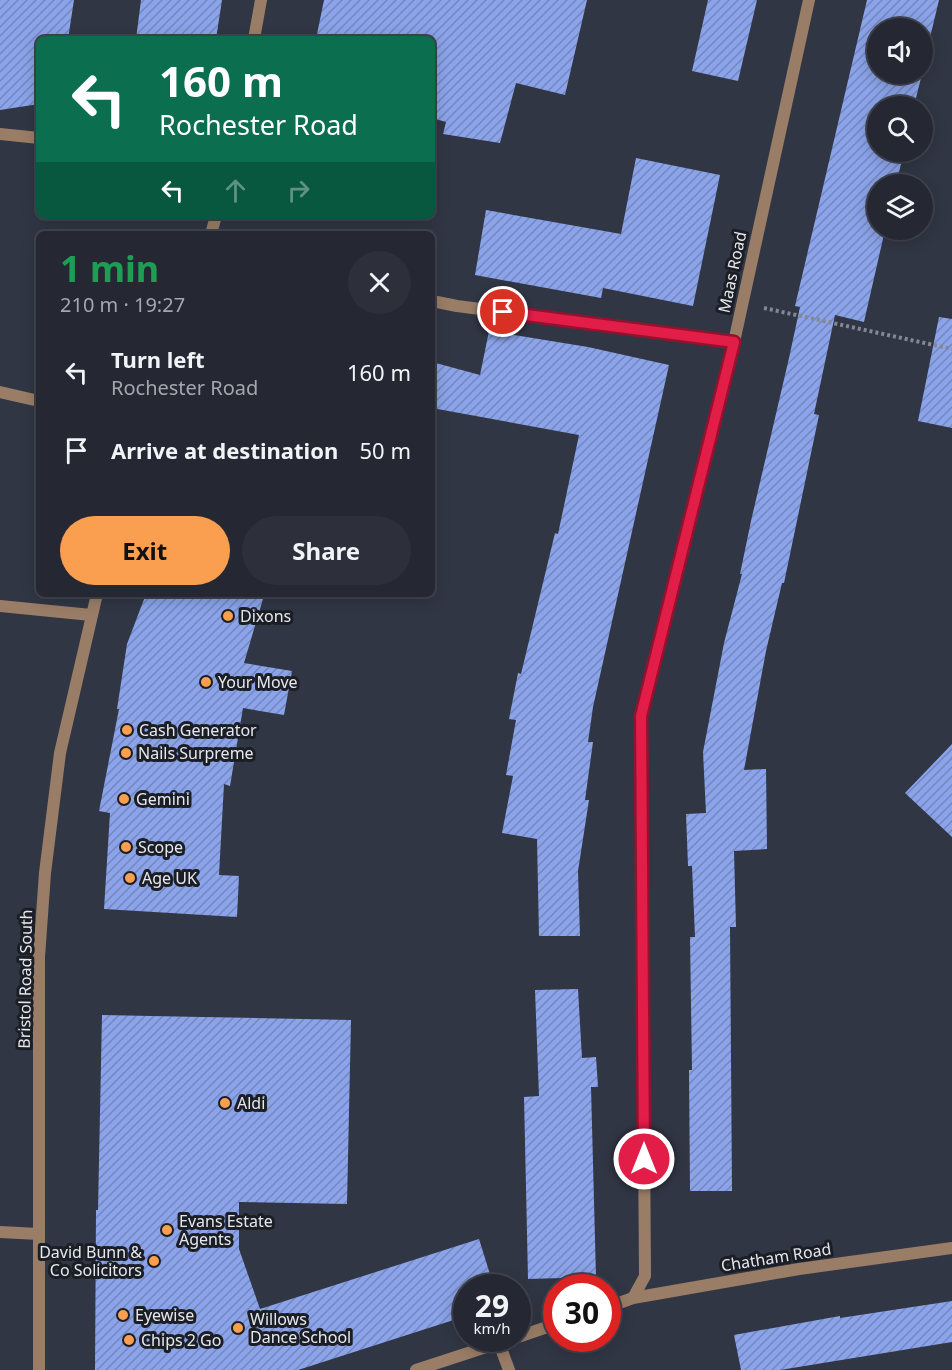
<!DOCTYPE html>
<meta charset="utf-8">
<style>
:root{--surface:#252833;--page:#2d303b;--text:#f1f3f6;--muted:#a3a6ac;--line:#42444e;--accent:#fa9f4f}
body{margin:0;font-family:"Noto Sans",sans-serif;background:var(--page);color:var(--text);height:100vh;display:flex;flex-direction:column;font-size:22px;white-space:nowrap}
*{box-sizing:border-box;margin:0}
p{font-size:20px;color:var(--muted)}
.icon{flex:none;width:33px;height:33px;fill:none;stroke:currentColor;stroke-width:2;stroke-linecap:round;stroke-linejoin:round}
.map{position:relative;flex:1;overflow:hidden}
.sheet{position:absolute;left:36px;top:231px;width:399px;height:366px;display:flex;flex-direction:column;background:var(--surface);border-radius:9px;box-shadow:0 3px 15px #0003,0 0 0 2px var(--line)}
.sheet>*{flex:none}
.guide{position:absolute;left:36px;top:36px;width:399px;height:183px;border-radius:9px;box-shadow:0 3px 15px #0003,0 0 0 2px var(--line);background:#0b6e4f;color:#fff;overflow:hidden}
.fabs{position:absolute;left:867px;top:18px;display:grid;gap:12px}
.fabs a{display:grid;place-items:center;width:66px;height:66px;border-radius:50%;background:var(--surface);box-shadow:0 3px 15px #0003,0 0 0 2px var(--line);font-size:30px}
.speed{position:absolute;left:453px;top:1274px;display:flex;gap:12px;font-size:30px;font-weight:700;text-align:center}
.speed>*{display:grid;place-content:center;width:78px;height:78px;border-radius:50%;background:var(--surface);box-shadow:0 3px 15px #0003,0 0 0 2px var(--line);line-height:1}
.speed small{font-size:15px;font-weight:400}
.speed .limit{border:9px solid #d22;background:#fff;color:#111}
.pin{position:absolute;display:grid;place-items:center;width:51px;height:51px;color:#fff;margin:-26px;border:3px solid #fff;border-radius:50%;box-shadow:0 2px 6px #0007}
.me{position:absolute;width:66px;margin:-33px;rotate:0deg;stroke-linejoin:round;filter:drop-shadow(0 0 4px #0008)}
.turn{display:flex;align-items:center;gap:21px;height:126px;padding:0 24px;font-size:27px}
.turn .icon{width:78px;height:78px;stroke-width:2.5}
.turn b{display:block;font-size:42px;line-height:51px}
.lanes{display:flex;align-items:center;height:57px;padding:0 24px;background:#0003;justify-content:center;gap:30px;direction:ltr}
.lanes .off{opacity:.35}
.round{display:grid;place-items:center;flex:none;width:63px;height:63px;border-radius:32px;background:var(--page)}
.head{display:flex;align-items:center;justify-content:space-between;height:102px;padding:0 24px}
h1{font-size:36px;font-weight:700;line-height:45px;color:#1e9e55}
.button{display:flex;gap:12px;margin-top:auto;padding:12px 24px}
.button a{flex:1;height:69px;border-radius:36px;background:var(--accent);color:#111;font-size:24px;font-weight:700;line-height:69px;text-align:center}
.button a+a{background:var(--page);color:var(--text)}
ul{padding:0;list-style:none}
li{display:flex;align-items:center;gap:18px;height:78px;padding:0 24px}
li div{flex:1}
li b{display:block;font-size:22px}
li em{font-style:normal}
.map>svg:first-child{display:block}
.building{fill:url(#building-hatch)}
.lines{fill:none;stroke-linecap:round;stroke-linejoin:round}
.path{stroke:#838893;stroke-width:4;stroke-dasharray:3 3;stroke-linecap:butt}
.service{stroke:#9a7d67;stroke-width:12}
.minor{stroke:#9a7d67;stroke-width:12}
.route-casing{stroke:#92132f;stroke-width:15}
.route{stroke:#e11d48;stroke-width:10}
.poi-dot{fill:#fa9f4f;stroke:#1b1e24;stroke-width:2}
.labels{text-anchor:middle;stroke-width:6;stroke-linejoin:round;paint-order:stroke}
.street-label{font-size:16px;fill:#e5e8f1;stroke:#1b1e24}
.poi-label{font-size:16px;fill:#e5e8f1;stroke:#1b1e24;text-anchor:start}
</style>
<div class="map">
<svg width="952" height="1370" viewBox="0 0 952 1370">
<defs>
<pattern id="building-hatch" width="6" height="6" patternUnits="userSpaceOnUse" patternTransform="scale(1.5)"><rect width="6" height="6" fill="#8aa3ea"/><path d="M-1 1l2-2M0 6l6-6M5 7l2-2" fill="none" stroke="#7587b9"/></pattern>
</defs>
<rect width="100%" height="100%" fill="#313644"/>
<!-- building -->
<path class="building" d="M0,0H74L68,39H39V104L0,110Z
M141,0H222L216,39H136Z
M324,0H587L565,95L516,83L500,143L443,134L446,122L432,118V39H316Z
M708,0H757L738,81L692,71Z
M867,0H939L922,71V28H878V74H922L914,106H878V152H904L896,184H878V230H885L864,322L835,315L814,414L819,415L784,583H782L766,651L744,770L766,769L767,849L734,851L736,927H730L732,1191H690L689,1070H692L690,937H695L692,866H688L686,814L706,813L703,752L724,643L742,574H740L751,521L789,358L800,307L795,306Z
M636,158L720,175L693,306L603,288L601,298L475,275L486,210L621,234Z
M939,317L952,319V428L918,421Z
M489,331L588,347L669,365L593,707L588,742H593L585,800H589L578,871L580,936H539L537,839L502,833L513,776L506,775L516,720L509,719L518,673L521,674L555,533L558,534L579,435L432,408V362L480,375Z
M146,594H243L263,599L244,663L292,671L284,715L243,708L230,786L224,784L219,875L239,876L237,917L104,909L110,813L99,811L119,709H117L127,644Z
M952,744V837L905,793Z
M578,989L582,1058L596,1057L598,1087H591L596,1277L528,1279L524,1097L539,1096L535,990Z
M102,1015L351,1020L347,1204L239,1202V1249L260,1309L479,1239L494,1287H466V1316L298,1370H95L96,1210H98Z
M952,1301V1342L780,1370H741L734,1335L840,1316V1318Z"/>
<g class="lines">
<!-- path -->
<path class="path" d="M764,308L952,349"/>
<!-- service -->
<path class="service" d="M0,134L39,138
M0,392L39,401
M0,1232L39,1234
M499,1343L509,1370"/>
<!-- minor -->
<path class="minor" d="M254,39L261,0
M211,234L216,216
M432,301L457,306L734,342
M0,606L91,615
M633,1298L645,1276L641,716L734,342L809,0
M608,1307L633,1298L799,1269L952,1248
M518,1337L556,1324
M39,1370V957L45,873L60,753L97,594
M416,1370L514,1338"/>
</g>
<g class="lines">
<!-- route casing -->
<g class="route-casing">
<path id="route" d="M503,312L734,342L641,716L644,1159"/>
</g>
<!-- route -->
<use href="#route" class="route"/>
</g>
<!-- markers -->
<g class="poi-dot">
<circle cx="228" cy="616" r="6"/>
<circle cx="206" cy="682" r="6"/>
<circle cx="127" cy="730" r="6"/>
<circle cx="126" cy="753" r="6"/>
<circle cx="124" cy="799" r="6"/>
<circle cx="126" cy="847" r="6"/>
<circle cx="130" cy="878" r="6"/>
<circle cx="225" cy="1103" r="6"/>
<circle cx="167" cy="1230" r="6"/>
<circle cx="154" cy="1261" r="6"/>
<circle cx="123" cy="1315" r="6"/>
<circle cx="238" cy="1328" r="6"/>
<circle cx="129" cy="1340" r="6"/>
</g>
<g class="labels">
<!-- street labels -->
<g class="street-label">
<text transform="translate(732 272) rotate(-78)" y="6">Maas Road</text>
<text transform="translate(25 979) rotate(-89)" y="6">Bristol Road South</text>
<text transform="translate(776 1257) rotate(-9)" y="6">Chatham Road</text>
</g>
<!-- poi labels -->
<g class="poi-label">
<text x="240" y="622">Dixons</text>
<text x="218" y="688">Your Move</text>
<text x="139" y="736">Cash Generator</text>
<text x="138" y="759">Nails Surpreme</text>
<text x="136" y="805">Gemini</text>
<text x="138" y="853">Scope</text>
<text x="142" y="884">Age UK</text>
<text x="237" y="1109">Aldi</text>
<text x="179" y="1227">Evans Estate<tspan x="179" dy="18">Agents</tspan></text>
<text x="142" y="1258" text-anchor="end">David Bunn &amp;<tspan x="142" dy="18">Co Solicitors</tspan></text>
<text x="135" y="1321">Eyewise</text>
<text x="250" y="1325">Willows<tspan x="250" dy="18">Dance School</tspan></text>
<text x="141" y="1346">Chips 2 Go</text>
</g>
</g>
</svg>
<div class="fabs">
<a><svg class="icon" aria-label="sound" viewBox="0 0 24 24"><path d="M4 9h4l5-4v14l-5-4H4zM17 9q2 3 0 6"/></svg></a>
<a><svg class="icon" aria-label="search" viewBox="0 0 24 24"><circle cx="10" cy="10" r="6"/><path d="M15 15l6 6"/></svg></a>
<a><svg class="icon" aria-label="layers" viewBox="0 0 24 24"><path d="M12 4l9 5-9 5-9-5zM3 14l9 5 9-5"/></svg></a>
</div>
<div class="speed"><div>29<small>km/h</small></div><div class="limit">30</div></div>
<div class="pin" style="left:503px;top:312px;background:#d93025"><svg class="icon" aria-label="arrive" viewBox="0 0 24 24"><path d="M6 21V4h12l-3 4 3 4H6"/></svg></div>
<svg class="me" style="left:644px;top:1159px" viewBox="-20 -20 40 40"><circle r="17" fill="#e11d48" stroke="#fff" stroke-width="3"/><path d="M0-11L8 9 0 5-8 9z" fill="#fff"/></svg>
<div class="guide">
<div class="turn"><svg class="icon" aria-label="left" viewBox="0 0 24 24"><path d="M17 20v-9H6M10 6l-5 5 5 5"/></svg><div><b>160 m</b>Rochester Road</div></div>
<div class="lanes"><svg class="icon" aria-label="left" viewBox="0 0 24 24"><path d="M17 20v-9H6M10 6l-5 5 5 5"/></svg><svg class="icon off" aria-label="ahead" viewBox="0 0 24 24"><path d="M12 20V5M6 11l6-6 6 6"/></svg><svg class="icon off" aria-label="right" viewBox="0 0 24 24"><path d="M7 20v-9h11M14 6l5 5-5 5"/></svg></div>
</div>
<section class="sheet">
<div class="head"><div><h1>1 min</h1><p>210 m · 19:27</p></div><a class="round"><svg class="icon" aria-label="close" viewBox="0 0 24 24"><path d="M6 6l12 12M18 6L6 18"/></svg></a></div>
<ul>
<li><svg class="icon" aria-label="left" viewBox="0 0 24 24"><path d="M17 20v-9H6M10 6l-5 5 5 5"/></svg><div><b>Turn left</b><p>Rochester Road</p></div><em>160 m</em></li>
<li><svg class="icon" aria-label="arrive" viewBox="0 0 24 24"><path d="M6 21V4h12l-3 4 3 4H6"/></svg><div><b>Arrive at destination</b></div><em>50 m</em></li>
</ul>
<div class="button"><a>Exit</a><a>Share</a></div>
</section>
</div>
